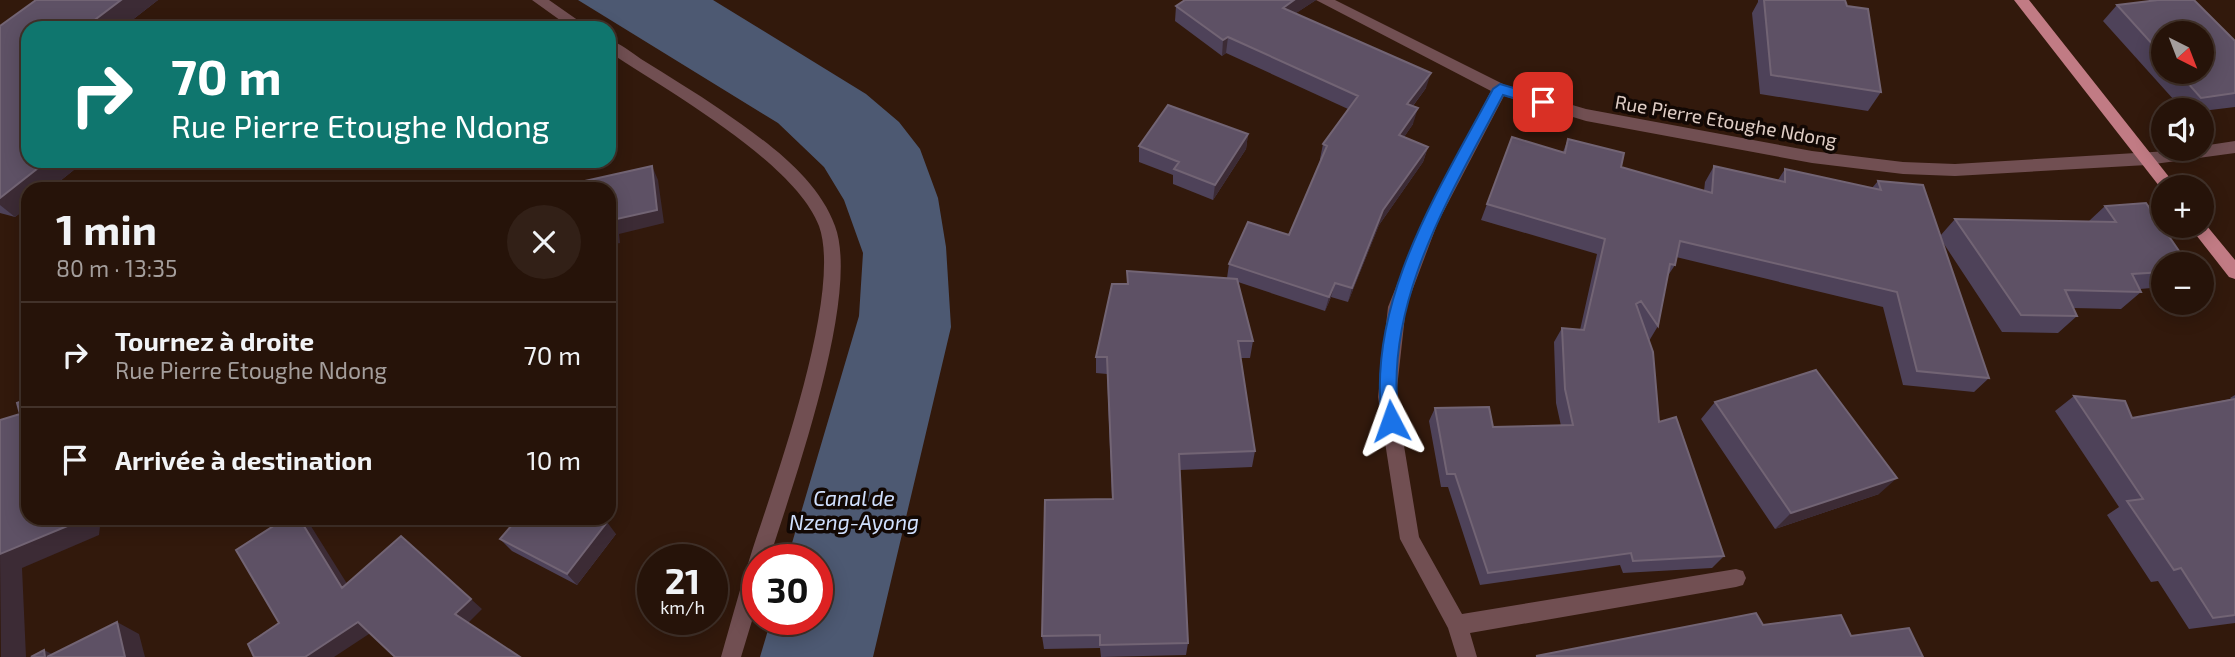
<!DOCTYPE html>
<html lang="fr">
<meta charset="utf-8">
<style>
:root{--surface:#261309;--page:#322017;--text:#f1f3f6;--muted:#a49e9c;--line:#42322a}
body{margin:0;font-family:"Exo 2",sans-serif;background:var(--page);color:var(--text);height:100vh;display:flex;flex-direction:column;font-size:26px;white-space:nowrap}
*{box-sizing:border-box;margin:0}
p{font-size:23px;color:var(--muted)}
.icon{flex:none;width:38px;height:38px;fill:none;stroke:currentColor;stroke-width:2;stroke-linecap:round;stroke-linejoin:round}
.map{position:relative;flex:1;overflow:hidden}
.panel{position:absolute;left:21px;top:182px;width:595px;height:343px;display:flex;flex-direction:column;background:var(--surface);border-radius:21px;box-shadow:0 4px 18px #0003,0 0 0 2px var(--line)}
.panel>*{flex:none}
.banner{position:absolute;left:21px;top:21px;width:595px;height:147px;border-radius:21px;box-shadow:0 4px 18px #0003,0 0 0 2px var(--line);background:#0f766e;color:#fff;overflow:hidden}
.needle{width:46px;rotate:138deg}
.tools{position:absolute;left:2151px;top:21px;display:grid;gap:14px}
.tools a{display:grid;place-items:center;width:63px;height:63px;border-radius:50%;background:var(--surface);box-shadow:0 4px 18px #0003,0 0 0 2px var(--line);font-size:35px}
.speed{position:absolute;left:637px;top:544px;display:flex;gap:14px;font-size:35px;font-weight:700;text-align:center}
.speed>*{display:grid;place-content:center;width:91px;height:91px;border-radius:50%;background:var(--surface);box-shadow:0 4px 18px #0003,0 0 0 2px var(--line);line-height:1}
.speed small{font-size:18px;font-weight:400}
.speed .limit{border:10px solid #d22;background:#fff;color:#111}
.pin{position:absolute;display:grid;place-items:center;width:60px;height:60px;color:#fff;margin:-30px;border-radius:14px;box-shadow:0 4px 10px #0006}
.me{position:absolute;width:77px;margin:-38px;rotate:356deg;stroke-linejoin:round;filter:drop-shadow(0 0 5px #0008)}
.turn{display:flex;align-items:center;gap:24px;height:147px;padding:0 35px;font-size:32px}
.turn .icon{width:91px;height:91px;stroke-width:2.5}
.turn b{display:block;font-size:49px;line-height:60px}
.round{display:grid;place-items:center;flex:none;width:74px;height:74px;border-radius:37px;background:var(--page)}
.summary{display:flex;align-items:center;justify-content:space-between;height:119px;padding:0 35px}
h1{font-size:42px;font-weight:700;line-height:52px}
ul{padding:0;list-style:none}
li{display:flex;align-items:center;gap:21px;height:105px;padding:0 35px;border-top:2px solid var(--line)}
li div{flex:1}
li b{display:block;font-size:26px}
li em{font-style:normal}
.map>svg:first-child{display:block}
.water{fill:#4d5972}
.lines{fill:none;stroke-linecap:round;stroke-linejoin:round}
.minor{fill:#714f52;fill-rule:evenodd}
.major{fill:#c17b84;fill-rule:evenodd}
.wall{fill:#4e4259;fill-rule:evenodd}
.shaded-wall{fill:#3c2b35}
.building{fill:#5e5165;stroke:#726474;stroke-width:2}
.route{fill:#1a73e8;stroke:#114b97;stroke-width:2}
.labels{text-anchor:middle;stroke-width:7;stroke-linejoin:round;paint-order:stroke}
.street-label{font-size:19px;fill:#e0cec6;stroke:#120804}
.water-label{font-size:21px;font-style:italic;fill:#d0e0fe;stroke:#120804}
</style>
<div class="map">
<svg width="2235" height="657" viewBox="0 0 2235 657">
<rect width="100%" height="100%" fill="#32190c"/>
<!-- water -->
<path class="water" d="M578,0H713L866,94L899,122L920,149L938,198L946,247L951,327L873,657H760L771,620H817V560H787L859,316L863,253L844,200L824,167L778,123Z"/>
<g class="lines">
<!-- minor -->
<path class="minor" d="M532,0H549L589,28H571Z
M1316,0H1335L1505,85L1586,109L1812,151L1903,162L1955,164L2202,149V146L2235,141V153L2147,165L1955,176L1903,174L1812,163L1586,121L1504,96L1438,222L1406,307L1396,397L1419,537L1462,614L1736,569L1743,571L1746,578L1743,585L1736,587L1470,633L1477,657H1457L1448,628L1400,539L1378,397L1388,307L1422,222L1491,91Z
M609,40C620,43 631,52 641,59C668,76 695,92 721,110C763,139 817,176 835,226C861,296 792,486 769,560H758V601L741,657H721C731,622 741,585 752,551C775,480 843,293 819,226C795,162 666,90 609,52Z"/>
<!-- major -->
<path class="major" d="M2014,0H2029L2177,187H2163V191Z
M2202,220L2235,260V279L2229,277L2193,231L2191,226H2202Z"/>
</g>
<!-- wall -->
<path class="wall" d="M36,0H158L122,28H28V161H85L50,189H28V207L15,217L0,213V26Z
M1185,0H1316L1296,13L1426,88L1413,106V124L1404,137L1428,147L1423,162L1379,225L1348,302L1331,297L1325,311L1238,282L1253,341L1250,358H1241L1255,451L1252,467L1180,470L1188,643L1186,655L1101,657L1100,648L1044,649L1042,636L1112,499L1107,374L1096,373V357L1127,284L1227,278L1229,264L1289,235L1321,160L1320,159L1323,144L1348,109L1226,53L1222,56L1175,21L1176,6Z
M1758,0H1845L1881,92L1868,111L1760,94L1752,13L1758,2Z
M2117,5L2235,41V107L2202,111L2183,110L2103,21ZM2163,33L2202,72H2163Z
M1248,134L1246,149L1213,200L1173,184V175L1139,162V146Z
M1512,137L1563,152L1568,139L1621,167L1704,191L1705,182L1714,166L1778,180L1785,169L1872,188L1878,181L1940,236L1955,219L2089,221L2105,206L2163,264V287L2140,289L2141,292L2121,309L2073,308L2077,316L2058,333L2002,332L1942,241L1989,378L1974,392L1903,385L1883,307L1676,257L1675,265L1667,277L1658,326L1649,341L1659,422L1724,556L1712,568L1623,573L1620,565L1480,585L1448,487H1441L1429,421L1435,408L1493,427L1561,426L1556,403L1554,342L1562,328L1580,330L1597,254L1481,220Z
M2235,395V623L2189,629L2158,581L2151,582L2107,515L2119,507L2055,411L2074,396L2132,418L2231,399L2230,398Z
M1715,402L1879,494L1775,529L1701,419Z
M616,534L577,585L512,551L500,539Z"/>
<!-- shaded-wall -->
<path class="shaded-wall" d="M121,0H158L122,28H84Z
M1294,0H1316L1281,23L1283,8Z
M1228,37L1226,53L1222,56L1223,40Z
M1431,73L1426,88L1403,119L1407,104Z
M1418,108L1413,124L1395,150L1399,135Z
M1248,134L1246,149L1213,200L1215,185Z
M1428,147L1423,162L1379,225L1348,302L1352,288L1383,210Z
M47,161H85L50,189H28V207L15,217L0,205V198Z
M652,166L658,180L664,223L619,234L620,243L609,245V230L612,220Z
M1335,283L1331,297L1325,311L1329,297Z
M1897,478L1879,494L1775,529L1791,513Z
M77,518H101L99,535L22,568L26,657H1L0,554Z
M266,518H303L309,523L356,598L342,588L284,531Z
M607,522L616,534L577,585L567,574Z
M401,536L482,609L467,624L455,614Z
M117,622L139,634L145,657H125Z
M358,622L372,632L334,657H305Z
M44,650L58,657H45Z"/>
<!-- building -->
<path class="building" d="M36,0H121L84,28H28V161H47L0,198V26Z
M1185,0H1294L1283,8L1431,73L1407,104L1418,108L1399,135L1428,147L1383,210L1352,288L1335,283L1329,297L1229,264L1248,222L1289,235L1327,146L1323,144L1358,96L1228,37L1223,40L1176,6Z
M1764,0H1845L1847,6L1868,9L1881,92L1771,75Z
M2158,0H2194L2235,41V93L2201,98L2178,72H2202V33H2163V56L2117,5Z
M1168,105L1248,134L1215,185L1174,169L1179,162L1139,146Z
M1512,137L1565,153L1568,139L1624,153L1621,167L1712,193L1714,166L1785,182V169L1881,190L1878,181L1923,185L1989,378L1917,371L1897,292L1680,241L1675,265L1670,264L1658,326L1641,301L1636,304L1653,352L1659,422L1676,417L1724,556L1633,561L1631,553L1488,573L1455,474H1447L1435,408L1489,407L1493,427L1573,425L1565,389L1562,328L1584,330L1605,239L1487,204Z
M652,166L657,210L612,220V229L609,230V189H549Z
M2146,203L2188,264H2163V272L2132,274L2141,292L2065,290L2077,316L2021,315L1955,219L2116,222L2105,206Z
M1127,271L1237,279L1253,341H1238L1255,451L1179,454L1188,643L1100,645V635L1042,636L1045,500L1113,499L1107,357H1096L1112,284H1128Z
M1816,370L1897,478L1791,513L1715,402Z
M2074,396L2125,401L2132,418L2235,399V615L2213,618L2181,568L2174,570L2127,501L2143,499Z
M28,399V518H77V522L0,554V420L20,414L17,403Z
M286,518H299L342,588L401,536L471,599L455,614L520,657H395L358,622L305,657H254L248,644L279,623L236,550Z
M518,518H599L607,522L567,574L500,539Z
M1756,613L1763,625L1841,615L1851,636L1909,628L1923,657L1536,656Z
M117,622L125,657H47Z
M44,650L45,657H31Z"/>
<!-- route -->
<path class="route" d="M1500,84L1548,98L1550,102L1543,107L1503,95C1451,195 1382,303 1399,421L1391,429L1382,421C1366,301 1439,190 1493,89Z"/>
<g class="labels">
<!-- street labels -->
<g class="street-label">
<text transform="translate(1726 121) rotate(10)" y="7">Rue Pierre Etoughe Ndong</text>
</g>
<!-- water labels -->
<g class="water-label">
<text x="854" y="506">Canal de<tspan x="854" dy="24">Nzeng-Ayong</tspan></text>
</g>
</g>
</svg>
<div class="tools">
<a><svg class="needle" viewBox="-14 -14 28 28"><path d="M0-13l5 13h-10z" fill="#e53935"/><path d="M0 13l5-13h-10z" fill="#a49e9c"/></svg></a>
<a><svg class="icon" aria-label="sound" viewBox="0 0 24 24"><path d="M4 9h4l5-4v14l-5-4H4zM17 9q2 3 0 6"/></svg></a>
<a>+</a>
<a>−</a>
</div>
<div class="speed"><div>21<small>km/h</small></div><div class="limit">30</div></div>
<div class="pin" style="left:1543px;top:102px;background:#d93025"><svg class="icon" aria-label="arrive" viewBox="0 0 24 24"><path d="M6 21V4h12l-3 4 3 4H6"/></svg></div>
<svg class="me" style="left:1391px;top:421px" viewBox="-20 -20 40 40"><path d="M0-17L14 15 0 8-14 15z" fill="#1a73e8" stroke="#fff" stroke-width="4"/></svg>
<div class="banner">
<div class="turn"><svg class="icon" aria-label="right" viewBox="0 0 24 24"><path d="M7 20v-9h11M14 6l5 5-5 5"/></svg><div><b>70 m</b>Rue Pierre Etoughe Ndong</div></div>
</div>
<section class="panel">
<div class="summary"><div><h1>1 min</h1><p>80 m · 13:35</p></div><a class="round"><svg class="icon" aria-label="close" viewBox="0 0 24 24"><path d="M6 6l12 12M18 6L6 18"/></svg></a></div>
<ul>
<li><svg class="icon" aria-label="right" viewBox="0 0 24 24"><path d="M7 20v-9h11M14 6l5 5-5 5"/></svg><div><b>Tournez à droite</b><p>Rue Pierre Etoughe Ndong</p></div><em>70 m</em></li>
<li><svg class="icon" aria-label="arrive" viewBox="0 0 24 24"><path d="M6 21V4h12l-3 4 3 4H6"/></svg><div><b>Arrivée à destination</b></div><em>10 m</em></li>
</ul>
</section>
</div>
